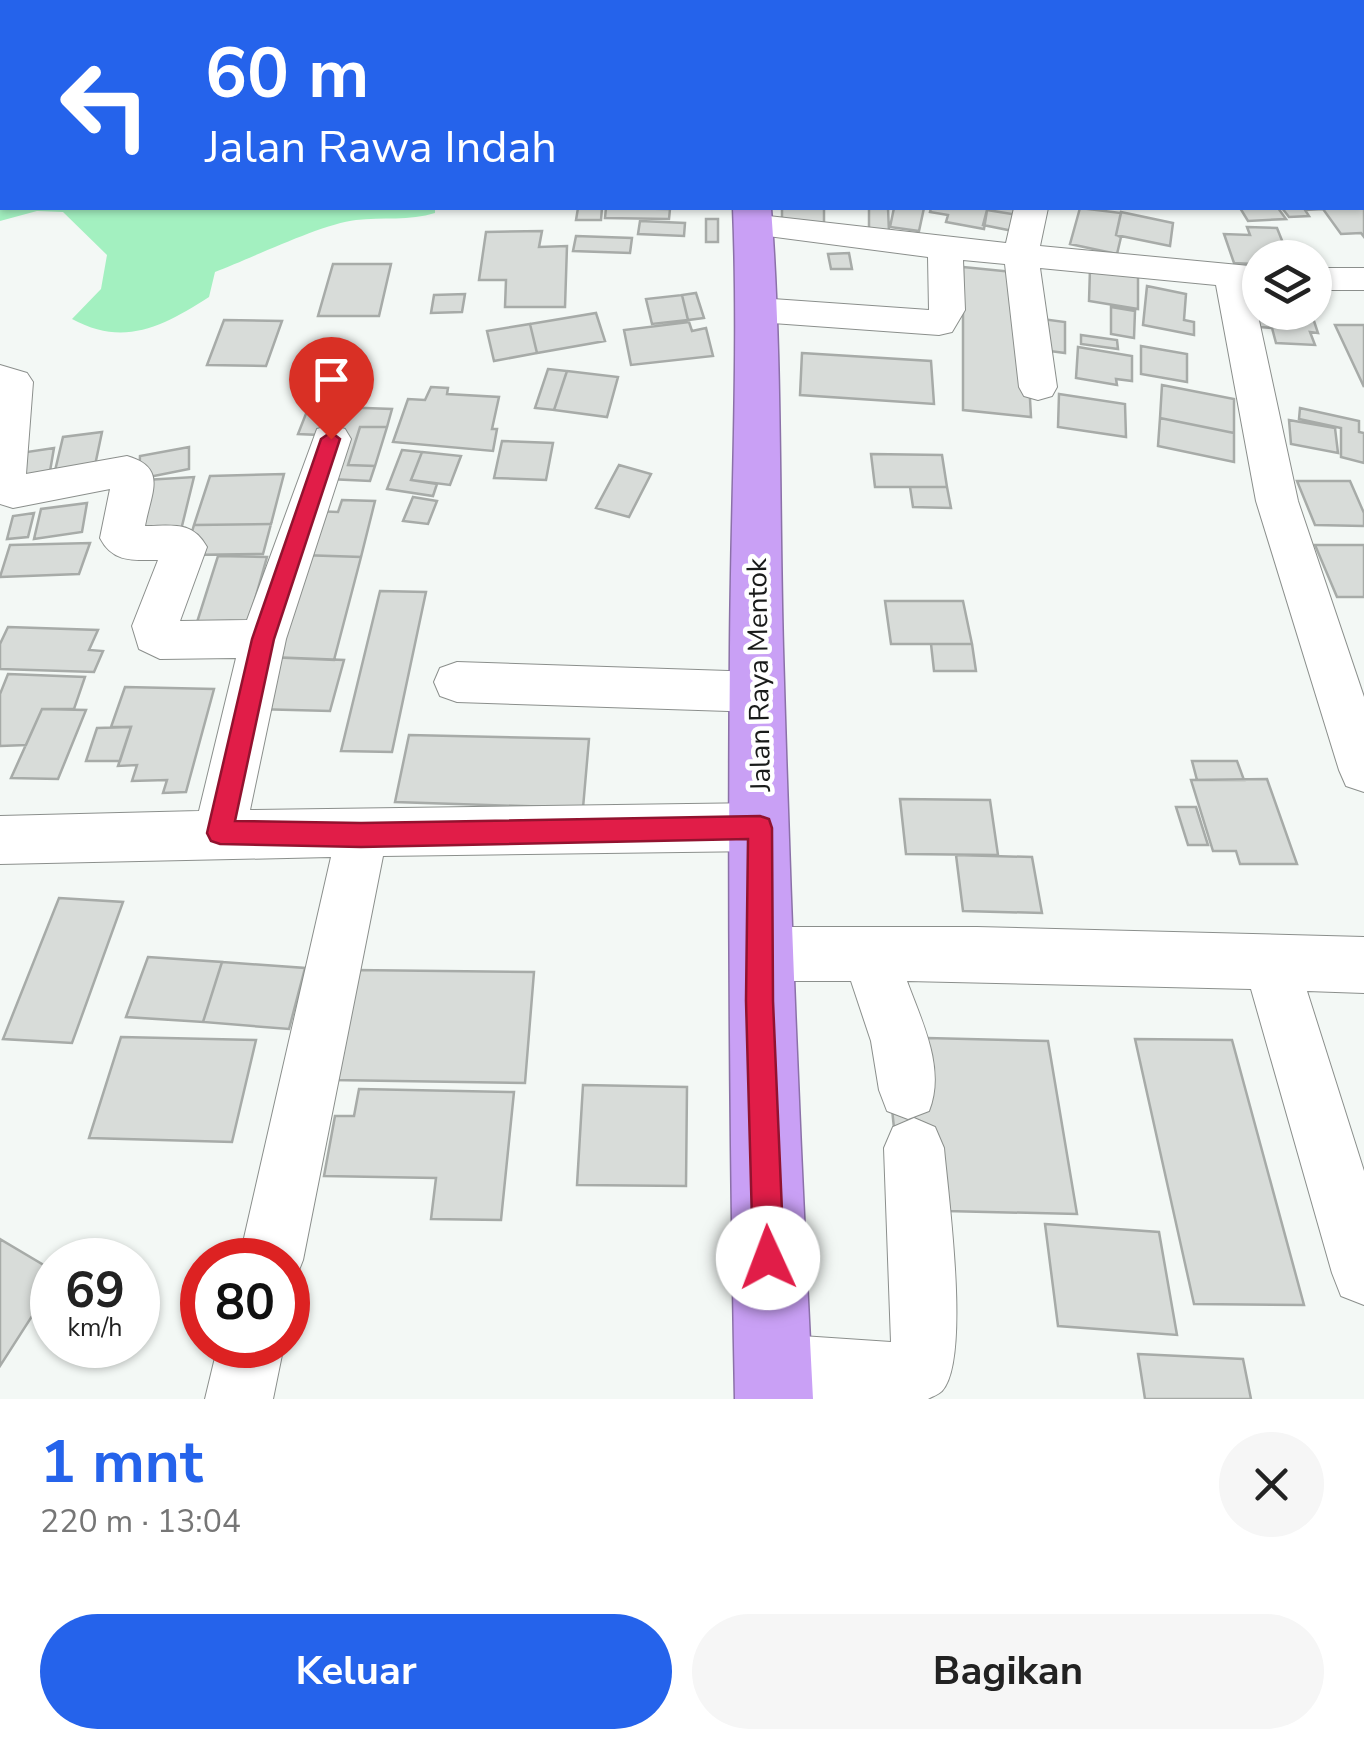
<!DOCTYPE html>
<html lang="id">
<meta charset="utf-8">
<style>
:root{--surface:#fff;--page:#f6f6f6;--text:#222;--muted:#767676;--accent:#2563eb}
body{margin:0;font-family:"Nunito Sans",sans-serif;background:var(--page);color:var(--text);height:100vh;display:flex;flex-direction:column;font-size:38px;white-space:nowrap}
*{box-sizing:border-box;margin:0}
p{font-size:32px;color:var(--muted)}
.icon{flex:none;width:55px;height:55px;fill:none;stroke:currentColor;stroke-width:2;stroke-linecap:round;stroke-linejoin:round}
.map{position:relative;height:1399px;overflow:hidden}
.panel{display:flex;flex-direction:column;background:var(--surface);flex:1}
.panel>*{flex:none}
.top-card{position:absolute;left:0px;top:0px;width:1365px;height:210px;box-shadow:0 2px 8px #0004;background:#2563eb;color:#fff;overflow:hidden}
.fabs{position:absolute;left:1242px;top:240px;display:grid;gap:20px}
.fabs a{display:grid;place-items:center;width:90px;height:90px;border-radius:50%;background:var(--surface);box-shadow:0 2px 8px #0004;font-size:50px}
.speed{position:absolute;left:30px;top:1238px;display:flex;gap:20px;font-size:50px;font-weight:700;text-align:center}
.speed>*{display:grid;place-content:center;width:130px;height:130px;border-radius:50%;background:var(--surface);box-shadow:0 2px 8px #0004;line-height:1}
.speed small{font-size:25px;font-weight:400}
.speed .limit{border:15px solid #d22;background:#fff;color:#111}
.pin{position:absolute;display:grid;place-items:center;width:85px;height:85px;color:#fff;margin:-102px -42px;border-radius:50% 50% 50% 0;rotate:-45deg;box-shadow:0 0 10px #0007}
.pin .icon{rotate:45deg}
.me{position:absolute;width:110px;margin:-55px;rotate:358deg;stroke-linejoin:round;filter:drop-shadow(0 0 8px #0008)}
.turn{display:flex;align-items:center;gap:35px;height:210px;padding:0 40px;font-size:45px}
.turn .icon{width:130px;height:130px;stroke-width:2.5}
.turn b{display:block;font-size:70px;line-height:85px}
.round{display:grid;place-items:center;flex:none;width:105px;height:105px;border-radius:52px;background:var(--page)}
.overview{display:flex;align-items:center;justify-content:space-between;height:170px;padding:0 40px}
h1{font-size:60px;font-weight:700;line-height:75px;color:var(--accent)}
.primary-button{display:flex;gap:20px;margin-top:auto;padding:20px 40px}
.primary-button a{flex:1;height:115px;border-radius:60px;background:var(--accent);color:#fff;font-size:40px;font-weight:700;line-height:115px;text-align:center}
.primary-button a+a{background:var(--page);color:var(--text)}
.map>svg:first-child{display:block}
.green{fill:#a3f0c0}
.building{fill:#d8dcd9;stroke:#a7aba8;stroke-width:2.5}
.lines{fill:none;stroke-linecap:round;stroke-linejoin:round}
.minor-casing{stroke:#8b8f8c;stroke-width:2}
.highway-casing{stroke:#8b71a8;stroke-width:3}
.minor{fill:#fff;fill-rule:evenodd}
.highway{fill:#c9a0f5;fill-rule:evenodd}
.route{fill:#e11d48;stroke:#92132f;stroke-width:2.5}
.labels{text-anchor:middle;stroke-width:9;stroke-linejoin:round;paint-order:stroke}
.street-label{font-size:28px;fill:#191b1a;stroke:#fff}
</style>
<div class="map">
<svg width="1364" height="1399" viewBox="0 0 1364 1399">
<rect width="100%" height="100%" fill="#f3f8f5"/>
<!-- green -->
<path class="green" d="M0,172L2,208H435V213C410,221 382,217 356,220C321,224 252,258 215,272L209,297C162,327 124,347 72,319L101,289L107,255L63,212L37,211L0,221Z"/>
<!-- building -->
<path class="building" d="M1364,207V237L1361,233L1341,234L1323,209L1305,210L1309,216L1289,217L1282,208Z
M578,208H602L601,220H576Z
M606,208L670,209L669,219L605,218Z
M782,208H824V224L782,223Z
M869,208H888L889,232L869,231Z
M894,208H924L919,231L890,227Z
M931,208H1019L1018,215L987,210L984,229L946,222L948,215L930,212Z
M1080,208L1121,213L1116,235L1121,237L1117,254L1070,244Z
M1240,208H1278L1286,219L1248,221Z
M987,210L1018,215L1013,231L983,225Z
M1121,212L1173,223L1170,246L1116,235Z
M706,219H718V242H706Z
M640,221L685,223L684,236L638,234Z
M1247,227L1277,228L1289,258H1260V274H1256L1252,264L1234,263L1224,234L1250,235Z
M542,231L539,247L567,246L565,307H505L506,280H479L486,232Z
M576,236L632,238L630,253L573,251Z
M849,253L852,269H831L828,254Z
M333,264H391L379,316H318Z
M963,267L1023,273L1031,417L963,410Z
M1090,269L1138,276V309L1089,301Z
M1147,286L1186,294L1184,320L1194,322V335L1143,325Z
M696,293L704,318L688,320L682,295Z
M465,294L462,312L431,313L434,295Z
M682,295L688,320L652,324L646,299Z
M1252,299H1260V312H1311L1318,333L1310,332L1315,345L1276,343L1272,328L1260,327Z
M1111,307L1135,311L1134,338L1111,334Z
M596,313L605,341L537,353L530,324Z
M1042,319L1065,322V353L1042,350Z
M224,320L282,321L266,366L207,365Z
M689,322L692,331L706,328L713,356L631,365L624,330Z
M530,324L537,353L494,361L487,331Z
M1335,325H1364V387Z
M1081,335L1117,340L1118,349L1081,344Z
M1141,346L1187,354V382L1141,374Z
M1078,347L1132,356V381L1116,379L1117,385L1076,378Z
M802,353L931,361L934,404L800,395Z
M548,369L567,371L554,410L535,408Z
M567,371L618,377L607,417L554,410Z
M1162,385L1234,399V433L1160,418Z
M431,387L448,388L447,394L499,397L492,429H497L493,451L393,442L408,399L425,400Z
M1059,394L1125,404L1126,437L1058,427Z
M309,406L392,409L387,427H360L348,465L375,466L370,481L329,479L342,436L298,434Z
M1300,408L1359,421V432L1364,433V463L1341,457V428L1299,419Z
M1160,418L1234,433V462L1158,446Z
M1289,420L1335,428L1338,453L1291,444Z
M360,427H387L375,466L348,465Z
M102,432L94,470L54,475L63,437Z
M502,441L553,443L546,480L494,478Z
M189,447V469L139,479L140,456Z
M54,448L49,477L14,482L20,453Z
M402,450L422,452L411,480L437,484L433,496L387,489Z
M422,452L461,456L450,485L411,480Z
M871,454L942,455L947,487H875Z
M619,465L651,474L629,517L596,508Z
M284,474L271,524L194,525L210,476Z
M194,477L181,530L130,533L145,480Z
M1297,481H1350L1364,513V526L1315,525Z
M910,487H947L951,508L913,507Z
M413,497L437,501L428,524L403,521Z
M342,500L375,501L361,557L301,555L314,511L338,512Z
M87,503L82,532L34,539L41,509Z
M34,513L28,537L7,539L13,516Z
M271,524L263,554L185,555L194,525Z
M90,543L79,574L0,577L10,545Z
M1315,545H1364V597H1337Z
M301,555L361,557L334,660L269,657Z
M218,556L267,557L244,638H192Z
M380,591L426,592L392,752L341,751Z
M885,601H963L972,644H891Z
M8,627L98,630L89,650L103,651L94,672L0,669V644Z
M931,644H972L976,671H934Z
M269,657L344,660L330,711L253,709Z
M8,674L85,677L74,709H42L26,745L0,746V694Z
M125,687L214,689L186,792L163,793L167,780L132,781L137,765L118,766L131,727H111Z
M42,709L86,710L58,779L11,778Z
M131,727L120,761H86L97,728Z
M409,735L589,739L583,808L395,802Z
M1192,761H1237L1244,780H1197Z
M1267,779L1297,864H1240L1236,851H1213L1191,780Z
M900,799L990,800L998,855L906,854Z
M1176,807H1196L1208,845H1188Z
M956,855L1032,857L1042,913L963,911Z
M59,898L123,902L72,1043L3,1039Z
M148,957L222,962L203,1022L126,1017Z
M222,962L305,968L289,1029L203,1022Z
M353,970L534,972L525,1083L332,1080Z
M121,1037L256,1040L232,1142L89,1138Z
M927,1038L1048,1041L1077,1214L946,1211L896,1148L890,1089Z
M1135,1039L1232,1040L1304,1305L1194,1304Z
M583,1085L687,1087L686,1186L577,1185Z
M359,1089L514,1092L501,1220L431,1219L436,1178L324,1176L335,1116H354Z
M1045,1224L1159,1232L1177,1335L1058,1326Z
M0,1239L52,1270V1285L0,1366Z
M1138,1354L1243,1359L1251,1399H1145Z"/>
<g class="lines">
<!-- minor casing -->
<g class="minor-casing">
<path id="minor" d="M787,0H813V2H787Z
M907,0H933L934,2H908Z
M1063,0H1089V2H1063Z
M0,20H2V37H0Z
M1014,208H1048L1040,246L1260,267V289L1252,288L1298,501L1364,697V792L1346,786L1339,770L1256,501L1216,285L1040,268L1057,387L1052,396L1038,400L1024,396L1019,387L1005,264L963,260L965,310L952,332L939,335L758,322L745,318L740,310L745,302L758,298L929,310L928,257L752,234L740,231L735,224L740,217L752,214L1006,243Z
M1315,268H1364V290H1315Z
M0,365L27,373L33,382L26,474L127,456C168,468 151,492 145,526C172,526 192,520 207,547L180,621L247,620L317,429L331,425L345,429L351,439L286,639L250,810L760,803L778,810L786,827L778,844L760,851L383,856L303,1260L294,1283L288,1285V1260H239L331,857L0,864V816L199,811L236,658L160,659L139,649L132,626L158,560C133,560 113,563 100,538L110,489L13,508L0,504Z
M457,662L759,672L776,678L783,692L776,706L759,712L457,702L440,696L434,682L440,668Z
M760,927H977L1364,937V993L1307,991L1364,1171V1305L1341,1296L1332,1273L1251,989L907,981C922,1022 946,1069 929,1111L908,1119L887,1111L879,1090L871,1041L851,981H760L741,973L733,954L741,935Z
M914,1118L935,1127L944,1148C948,1194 971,1360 942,1391C938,1395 933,1396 928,1399H766L748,1392L738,1368L748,1344L772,1334L891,1342L884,1148L893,1127Z
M218,1345H284L273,1399H205Z"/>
</g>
<!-- highway casing -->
<g class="highway-casing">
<path id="highway" d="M733,0H765V2H734Z
M733,208H771C782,354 779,501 783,648C790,899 800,1149 813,1399H735C730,1148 728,898 730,648C731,501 739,354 733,208Z"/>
</g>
<!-- minor -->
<use href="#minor" class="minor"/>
<!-- highway -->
<use href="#highway" class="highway"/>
</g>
<!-- route -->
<path class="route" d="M331,432L340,439L274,639L235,821L361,823L760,816L769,819L772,828L773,1001L784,1258L779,1269L768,1273L758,1269L753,1258L746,1001L748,839L361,847L220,844L211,841L207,833L252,639L321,439Z"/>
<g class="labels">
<!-- street labels -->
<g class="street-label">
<text transform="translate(758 675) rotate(-91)" y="10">Jalan Raya Mentok</text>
</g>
</g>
</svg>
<div class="fabs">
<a><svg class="icon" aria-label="layers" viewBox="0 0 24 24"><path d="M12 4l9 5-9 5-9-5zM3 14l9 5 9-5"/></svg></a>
</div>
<div class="speed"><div>69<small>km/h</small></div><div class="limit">80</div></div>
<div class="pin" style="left:331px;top:439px;background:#d93025"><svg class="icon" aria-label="arrive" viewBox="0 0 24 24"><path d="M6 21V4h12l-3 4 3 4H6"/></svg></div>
<svg class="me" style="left:768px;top:1258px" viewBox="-20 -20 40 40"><circle r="19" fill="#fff"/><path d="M0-13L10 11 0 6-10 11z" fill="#e11d48"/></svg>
<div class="top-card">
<div class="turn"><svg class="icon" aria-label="left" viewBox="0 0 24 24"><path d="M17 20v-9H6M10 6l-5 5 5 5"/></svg><div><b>60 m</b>Jalan Rawa Indah</div></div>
</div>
</div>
<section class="panel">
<div class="overview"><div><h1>1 mnt</h1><p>220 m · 13:04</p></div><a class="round"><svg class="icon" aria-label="close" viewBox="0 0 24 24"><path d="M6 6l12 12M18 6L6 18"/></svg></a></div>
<div class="primary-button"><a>Keluar</a><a>Bagikan</a></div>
</section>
